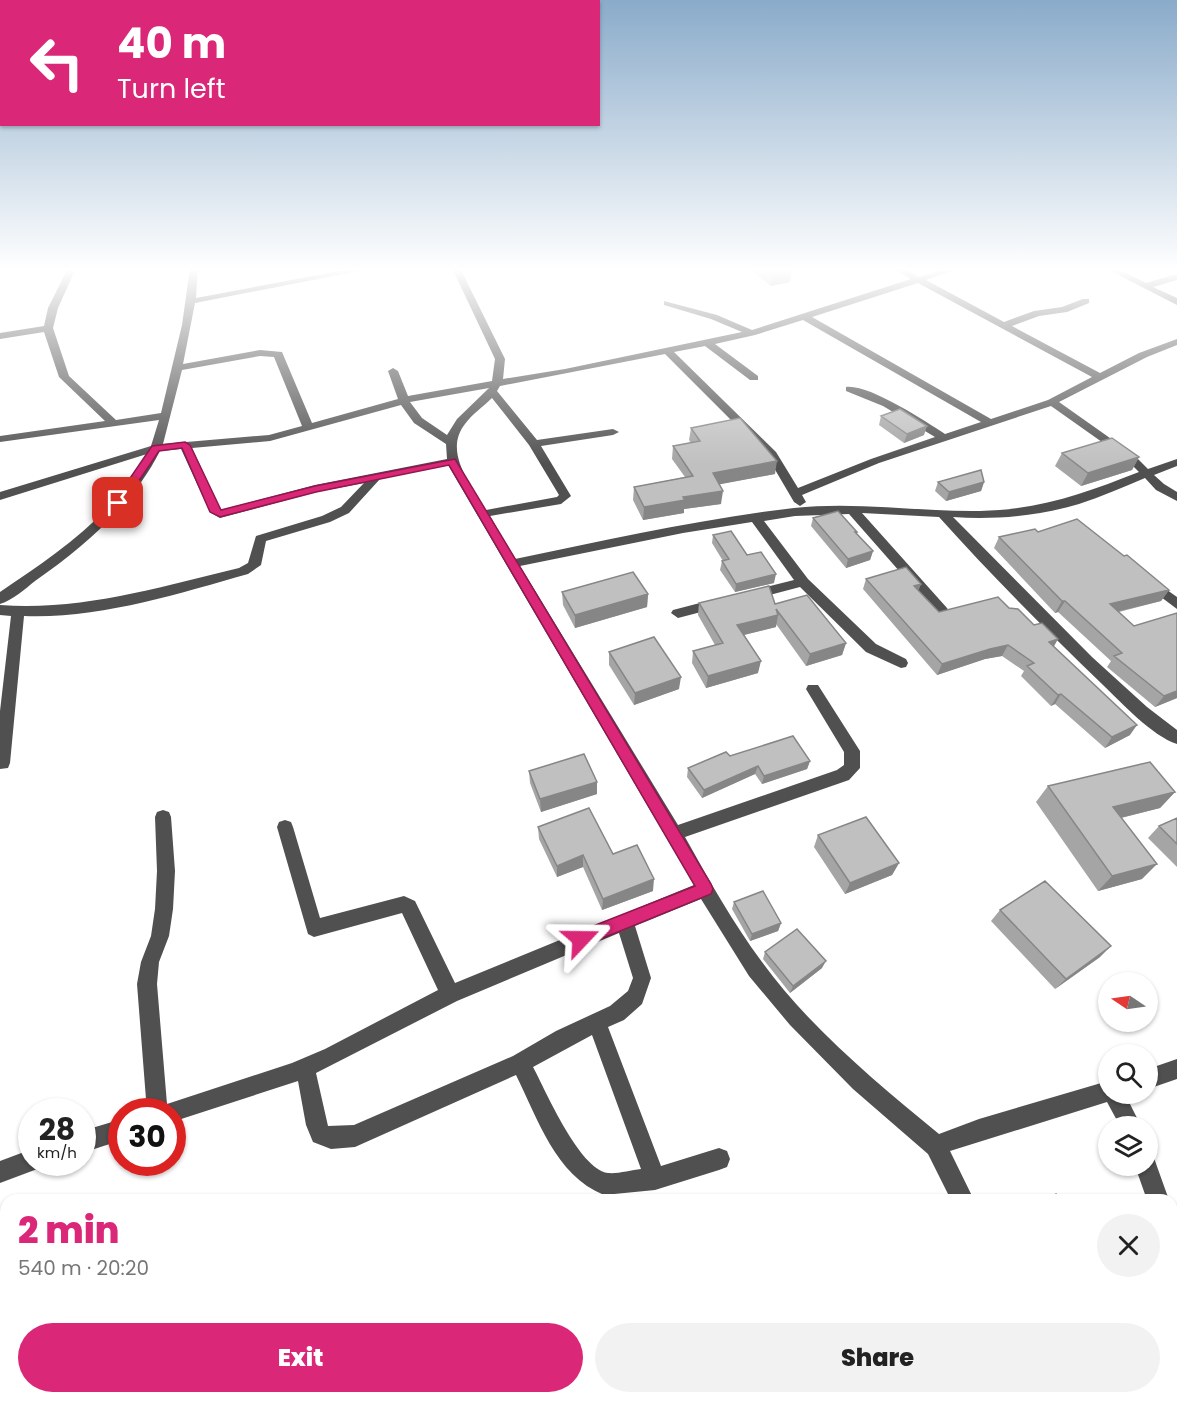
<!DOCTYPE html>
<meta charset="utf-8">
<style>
:root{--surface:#fff;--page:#f2f2f2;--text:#222;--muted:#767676;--accent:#db2777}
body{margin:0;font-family:Poppins,sans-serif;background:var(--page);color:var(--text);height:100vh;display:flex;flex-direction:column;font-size:22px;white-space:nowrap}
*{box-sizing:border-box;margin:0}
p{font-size:20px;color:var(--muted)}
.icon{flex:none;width:33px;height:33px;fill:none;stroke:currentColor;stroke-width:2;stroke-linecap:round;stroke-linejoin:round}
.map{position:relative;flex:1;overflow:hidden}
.sheet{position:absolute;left:0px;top:1194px;width:1178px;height:210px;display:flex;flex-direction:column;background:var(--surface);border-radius:18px 18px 0 0;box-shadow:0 2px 4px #0004}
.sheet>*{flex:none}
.guide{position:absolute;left:0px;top:0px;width:600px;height:126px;box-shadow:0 2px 4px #0004;background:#db2777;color:#fff;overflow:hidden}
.needle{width:39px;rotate:283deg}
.tools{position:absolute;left:1098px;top:972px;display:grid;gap:12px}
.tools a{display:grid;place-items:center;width:60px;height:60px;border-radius:50%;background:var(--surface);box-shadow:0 2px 4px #0004;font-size:30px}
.speed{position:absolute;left:18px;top:1098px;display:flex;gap:12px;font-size:30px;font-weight:700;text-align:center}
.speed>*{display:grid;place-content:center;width:78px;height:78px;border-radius:50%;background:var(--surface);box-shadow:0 2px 4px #0004;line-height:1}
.speed small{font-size:15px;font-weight:400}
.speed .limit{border:9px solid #d22;background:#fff;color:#111}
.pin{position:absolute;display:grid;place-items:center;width:51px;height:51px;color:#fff;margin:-26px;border-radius:12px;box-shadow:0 3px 9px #0006}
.me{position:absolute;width:66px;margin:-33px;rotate:67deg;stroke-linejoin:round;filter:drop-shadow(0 0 4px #0008)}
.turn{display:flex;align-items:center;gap:21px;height:126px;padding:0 18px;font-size:27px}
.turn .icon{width:78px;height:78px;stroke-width:2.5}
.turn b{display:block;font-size:42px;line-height:51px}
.round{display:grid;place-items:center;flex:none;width:63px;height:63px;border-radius:32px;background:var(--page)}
.head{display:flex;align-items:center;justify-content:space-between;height:102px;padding:0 18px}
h1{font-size:36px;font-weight:800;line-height:45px;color:var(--accent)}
.primary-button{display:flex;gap:12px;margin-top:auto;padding:12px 18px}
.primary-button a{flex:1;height:69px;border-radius:36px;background:var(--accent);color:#fff;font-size:24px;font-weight:800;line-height:69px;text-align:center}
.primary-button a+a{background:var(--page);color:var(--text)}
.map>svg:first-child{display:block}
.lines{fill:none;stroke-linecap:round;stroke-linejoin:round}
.minor{fill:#505050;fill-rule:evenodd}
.wall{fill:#a5a5a5}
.shaded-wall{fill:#868686}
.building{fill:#c0c0c0;stroke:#868686;stroke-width:1.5}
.route{fill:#db2777;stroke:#8e194d;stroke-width:1.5}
</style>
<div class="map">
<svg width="1177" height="1404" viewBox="0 0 1177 1404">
<rect width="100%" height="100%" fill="#fff"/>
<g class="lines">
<!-- minor -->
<path class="minor" d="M68,268H76L58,308L53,328L69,376L116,420L161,413L182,325L190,268H198L196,298L355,268H374L195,303L183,364L260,350L282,352L312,423L398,399L388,371L393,368L398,371L408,396L492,381L495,359L452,268H460L505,359L503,379L565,369L742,332L711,319L664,305V301L717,315L752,330L911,279L892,268H903L919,277L947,268H960L926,280L1004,322L1034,311L1062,307L1083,299H1089V303L1067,312L1039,316L1012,326L1100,373L1139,353L1177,339V345L1147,357L1059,402L1134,455L1148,469L1177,459V466L1154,475L1164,484L1177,492V501L1156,490L1145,478C1123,487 1101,497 1079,504C1038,516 995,520 953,517L1092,657L1147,707L1177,730V744C1152,736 1122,703 1102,684C1046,630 991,575 939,517L862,513L947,608L949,611L947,614H937L849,514L795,516L764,521L808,579L876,644L906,659L908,663L906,667L901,668L866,652L800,587L751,600L746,598L744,595L746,592L794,580L752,522L683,533L520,566L678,825L837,770L844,765V752L806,689L808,685H818L860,751V768L849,780L685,837C709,880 733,923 762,962C810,1028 876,1082 939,1134L979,1119L1108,1081V1094H1125L1141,1126H1120L1107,1102L950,1151L974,1200H951L928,1154L853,1089L790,1025L749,976L701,899L635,926L651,978L642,1004L624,1020L608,1027L661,1166L719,1148L727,1151L730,1159L727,1167L719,1170L655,1190L604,1195C555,1175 538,1119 516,1075L355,1147L331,1149L313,1142L306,1125L298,1081L172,1122V1112H147L137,984L141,962L151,936L155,909L157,871L155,817L157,812L163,810L169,812L171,817L175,871L173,909L169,936L159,962L157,984L167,1104L292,1063L325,1049L438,990L402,913L314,937L308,934L277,827L279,822L285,820L291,822L293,827L320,918L404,896L415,901L455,983L694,885L448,465L380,479L349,513L330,522L266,541L261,565L248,574C177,594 99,619 24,616L10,763L8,768L0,769V711L11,616L0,615V605C82,611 160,587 239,568L248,563L256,536L322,516L341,507L364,483L316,492L220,518L210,512L181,449L160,451C132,506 85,546 35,581C25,589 13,600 0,604V592C55,555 115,515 147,454L0,500V492L151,446L159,420L0,442V436L105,421L59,377L44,332L0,339V333L44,326L48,308ZM918,283L1092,377L1048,400L991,419L812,317ZM803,320L981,422L945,434C925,421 869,384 846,387V391L883,406L935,437L871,459L798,488L776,452L674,352L705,346L750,380H758V376L715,344L755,335ZM665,354L767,456L794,502L800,506L806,502L802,495L879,463L1051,406L1126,459L1139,472C1085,493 1040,510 980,511C918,512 856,501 794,508C700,519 608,540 515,559L490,516L561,504L571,496L541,446L613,435L619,432L613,429L537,440L497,391L500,386ZM260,356L274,357L302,426L269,435L163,444L182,370ZM489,388L457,419L447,435L422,418L410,402ZM492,398L529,445L559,495L557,497L486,510C471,485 443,452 465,424C472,414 483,407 492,398ZM401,405L414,423L446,444L447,459L315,485L221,510L192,448L270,441ZM619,933L633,978L628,991L610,1006L556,1031L513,1056L354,1125L328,1126L316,1073L457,1001ZM592,1035L641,1169C631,1170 618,1174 608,1173C579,1169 546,1091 533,1067Z
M1105,268H1116L1146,283L1177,274V280L1153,287L1177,298V305Z
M1150,578L1177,597V609L1145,585L1143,582Z
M719,598L724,600L726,603L724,606L678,618L671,613L673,610Z
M1177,1059V1079L1148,1089V1069Z
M122,1119V1140L82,1153V1131Z
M32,1149V1162H42L40,1168L0,1183V1161Z
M1148,1156L1154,1158L1169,1200H1147L1135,1166H1148Z
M1172,1227L1177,1229V1264L1172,1262Z
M956,1398H982L981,1404H955Z"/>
</g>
<!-- wall -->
<path class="wall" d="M747,268H789L790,282L771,286Z
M881,416L924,435L904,443L879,425Z
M691,428L775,474L719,484L721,504L684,509V513L643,520L633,500L634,487L685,477L672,459L673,446L691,443L689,440Z
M1062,453L1139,457L1132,470L1081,486L1055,466Z
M938,482H984L981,491L946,501L935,491Z
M813,518L857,532L856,534L873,551L870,560L846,568L811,526Z
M1038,532L1124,556L1169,590L1161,601L1119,612L1134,626L1177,613V698L1155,707L1107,667L1111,661L1058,612L1055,613L994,548L999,537Z
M713,535L747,555L774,583L735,592L720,570L722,561H723L712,543Z
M866,579L921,584L918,590L939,612L1009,608L1054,647L1130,735L1105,748L1055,704L1051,706L1021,676L1024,671L1002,656L985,659L937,675L863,589Z
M562,592L648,594L647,607L575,628L563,605Z
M699,603L775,604L846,643L842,655L806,666L776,624V627L744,635L758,673L706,688L692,663L693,651L715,645L698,615Z
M609,652L679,689L634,705L609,665Z
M730,756L810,761L807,769L762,784L755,774L702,798L687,777L688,768Z
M529,771L597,794L541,812L530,783Z
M1048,786L1175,792L1160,808L1121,818L1142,879L1098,891L1036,802Z
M1177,818V867L1148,838L1159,826Z
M538,827L613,854L653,891L602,910L583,867L557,877L539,839Z
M818,835L899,863L892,875L845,894L814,847Z
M734,902L781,923L778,931L750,941L732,909Z
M1000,910L1100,957L1055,989L991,921Z
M765,952L822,968L790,993L763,959Z"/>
<!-- shaded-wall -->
<path class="shaded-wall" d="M792,270L790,282L771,286L773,274Z
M927,426L924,435L904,443L907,434Z
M1139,457L1132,470L1081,486L1088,473Z
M777,461L775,474L711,486L713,473Z
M984,482L981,491L946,501L949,492Z
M723,491L721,504L684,509V513L643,520L644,507L683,497Z
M873,551L870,560L846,568L848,559Z
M776,574L774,583L735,592L736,584Z
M921,584L917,594L914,586Z
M1169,590L1161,601L1103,615L1110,604Z
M648,594L647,607L575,628V615Z
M1062,601H1065L1058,612L1055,613Z
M778,615L776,627L735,637L737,625Z
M1058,639L1052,650L1049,642Z
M846,643L842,655L806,666L810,654Z
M1008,645L1002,656L985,659L937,675L942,664L990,649Z
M761,661L758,673L706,688L708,676Z
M681,677L679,689L634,705L635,693Z
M1177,691V698L1155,707L1164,696Z
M1061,694L1055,704L1051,706L1058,695Z
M1137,725L1130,735L1105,748L1112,737Z
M810,761L807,769L762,784L764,776Z
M758,766L755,774L702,798L704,790Z
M597,782V794L541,812L540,799Z
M1175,792L1160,808L1100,823L1113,807Z
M583,855V867L557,877V866Z
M899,863L892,875L845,894L850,883Z
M1157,864L1142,879L1098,891L1112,876Z
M654,879L653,891L602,910L603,899Z
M781,923L778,931L750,941L752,934Z
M1111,946L1100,957L1055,989L1066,979Z
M826,961L822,968L790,993L793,986Z"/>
<!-- building -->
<path class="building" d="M764,268H789L792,270L773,274Z
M900,409L927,426L907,434L881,416Z
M740,418L777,461L713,473L723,491L683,497L685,500L644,507L634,487L693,476L673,446L700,441L691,428Z
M1112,438L1139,457L1088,473L1062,453Z
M981,470L984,482L949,492L938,482Z
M838,511L857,532H855L873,551L848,559L813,518Z
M1077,519L1124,556L1127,555L1169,590L1110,604L1134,626L1177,613V691L1164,696L1114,656L1122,653L1065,601H1062L999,537L1035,529L1038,532Z
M731,531L747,555L761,552L776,574L736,584L722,561L729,559L713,535Z
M906,567L921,584L914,586L939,612L998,597L1009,608L1018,609L1034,625L1042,623L1058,639L1049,642L1137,725L1112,737L1061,694L1058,695L1027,666L1034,663L1008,645L990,649L942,664L866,579Z
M633,572L648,594L575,615L562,592Z
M769,586L775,604L807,595L846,643L810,654L776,609L778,615L737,625L761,661L708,676L693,651L723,643L699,603Z
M654,637L681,677L635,693L609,652Z
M793,736L810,761L764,776L758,766L704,790L688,768L726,752L730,756Z
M584,754L597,782L540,799L529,771Z
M1150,762L1175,792L1113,807L1157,864L1112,876L1048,786Z
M589,808L613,854L637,845L654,879L603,899L583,855L557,866L538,827Z
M866,817L899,863L850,883L818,835Z
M1177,818V844L1159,826Z
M1045,881L1111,946L1066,979L1000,910Z
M763,891L781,923L752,934L734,902Z
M797,929L826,961L793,986L765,952Z
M1056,1194L1060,1200H1046Z"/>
<!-- sky -->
<linearGradient id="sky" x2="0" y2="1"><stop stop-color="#8aabca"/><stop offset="0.58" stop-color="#fff"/><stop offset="1" stop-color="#fff" stop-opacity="0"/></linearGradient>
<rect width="1177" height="465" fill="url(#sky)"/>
<!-- route -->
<path class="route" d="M185,442L190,445L221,510L315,486L455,459L711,884L713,889L711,894L581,947L575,944L572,939L575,933L695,886L449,465L316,492L220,517L210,512L182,448L159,451L122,506H114L113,503L152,446Z"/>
</svg>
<div class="tools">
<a><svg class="needle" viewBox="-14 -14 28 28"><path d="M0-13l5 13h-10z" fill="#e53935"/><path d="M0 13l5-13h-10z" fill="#767676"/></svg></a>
<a><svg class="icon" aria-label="search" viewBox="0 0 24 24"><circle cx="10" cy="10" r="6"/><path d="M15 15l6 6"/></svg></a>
<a><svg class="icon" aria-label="layers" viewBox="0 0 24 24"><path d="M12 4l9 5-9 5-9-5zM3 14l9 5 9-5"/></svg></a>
</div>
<div class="speed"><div>28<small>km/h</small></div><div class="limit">30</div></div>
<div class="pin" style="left:118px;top:503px;background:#d93025"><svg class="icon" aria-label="arrive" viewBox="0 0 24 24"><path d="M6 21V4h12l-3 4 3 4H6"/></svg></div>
<svg class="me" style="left:581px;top:939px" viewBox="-20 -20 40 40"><path d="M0-17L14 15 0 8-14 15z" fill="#db2777" stroke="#fff" stroke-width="4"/></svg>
<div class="guide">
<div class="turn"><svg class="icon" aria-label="left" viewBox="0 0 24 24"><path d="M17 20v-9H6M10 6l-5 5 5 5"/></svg><div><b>40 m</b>Turn left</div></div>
</div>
<section class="sheet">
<div class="head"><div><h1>2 min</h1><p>540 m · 20:20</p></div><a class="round"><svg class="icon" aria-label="close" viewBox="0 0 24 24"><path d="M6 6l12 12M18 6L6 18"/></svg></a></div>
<div class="primary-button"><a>Exit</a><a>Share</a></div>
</section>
</div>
